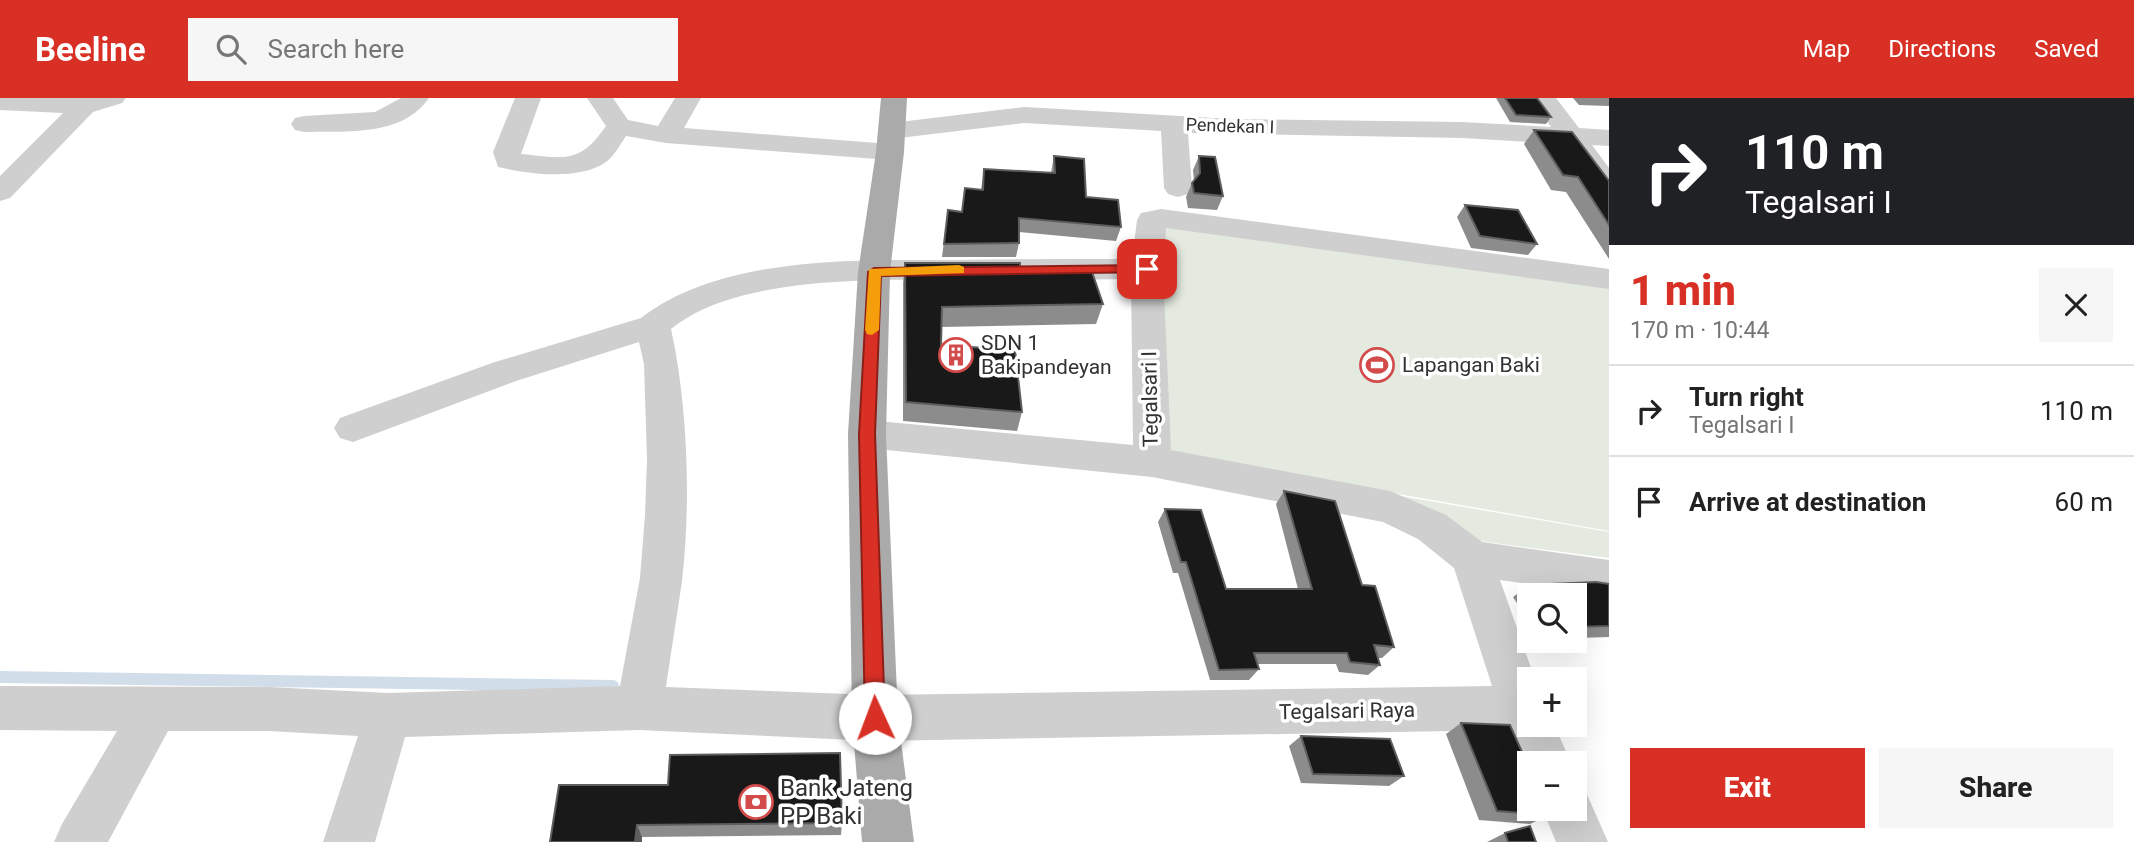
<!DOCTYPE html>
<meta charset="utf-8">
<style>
:root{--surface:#fff;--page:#f6f6f6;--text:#222;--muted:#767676;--line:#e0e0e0;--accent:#d93025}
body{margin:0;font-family:Roboto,sans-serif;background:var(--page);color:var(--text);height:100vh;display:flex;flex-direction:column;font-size:26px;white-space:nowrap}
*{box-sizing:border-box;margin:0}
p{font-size:23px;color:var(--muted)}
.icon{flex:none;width:38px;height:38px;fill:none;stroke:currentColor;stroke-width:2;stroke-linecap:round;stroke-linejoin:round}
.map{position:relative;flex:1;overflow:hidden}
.drawer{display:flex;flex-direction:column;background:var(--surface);width:525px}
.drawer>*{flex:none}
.hud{background:#202124;color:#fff;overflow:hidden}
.fabs{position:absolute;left:1517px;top:485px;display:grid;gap:14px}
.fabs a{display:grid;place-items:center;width:70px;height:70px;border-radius:0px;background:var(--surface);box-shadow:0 7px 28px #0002;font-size:35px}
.pin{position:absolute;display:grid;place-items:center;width:60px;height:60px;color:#fff;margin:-30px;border-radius:14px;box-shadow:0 4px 10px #0006}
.me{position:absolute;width:77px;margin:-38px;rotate:358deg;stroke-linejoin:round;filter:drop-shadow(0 0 5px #0008)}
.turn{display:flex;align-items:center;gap:24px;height:147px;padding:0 21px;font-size:32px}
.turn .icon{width:91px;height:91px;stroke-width:2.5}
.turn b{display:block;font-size:49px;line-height:60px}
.round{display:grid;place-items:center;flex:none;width:74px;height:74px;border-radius:0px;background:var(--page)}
.headline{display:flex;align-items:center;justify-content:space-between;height:119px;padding:0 21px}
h1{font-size:42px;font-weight:800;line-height:52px;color:var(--accent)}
.cta{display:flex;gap:14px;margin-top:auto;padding:14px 21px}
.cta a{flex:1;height:80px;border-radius:0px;background:var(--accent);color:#fff;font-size:28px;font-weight:800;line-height:80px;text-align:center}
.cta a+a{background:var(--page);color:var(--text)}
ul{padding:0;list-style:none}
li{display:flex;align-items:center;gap:21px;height:91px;padding:0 21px;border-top:2px solid var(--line)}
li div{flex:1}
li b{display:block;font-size:26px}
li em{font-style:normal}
header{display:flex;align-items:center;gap:42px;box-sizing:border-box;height:98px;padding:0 35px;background:var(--accent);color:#fff}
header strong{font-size:33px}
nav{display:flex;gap:38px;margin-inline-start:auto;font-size:24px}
.search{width:490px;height:63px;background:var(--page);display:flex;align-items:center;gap:18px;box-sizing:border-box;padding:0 24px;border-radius:0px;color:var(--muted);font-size:26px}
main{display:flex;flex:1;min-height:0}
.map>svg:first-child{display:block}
.green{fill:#e4eadf}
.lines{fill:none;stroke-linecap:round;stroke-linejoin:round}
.stream{stroke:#d1deea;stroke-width:12}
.minor{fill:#cfcfcf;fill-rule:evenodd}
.major{fill:#aaa;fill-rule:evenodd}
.wall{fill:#8c8c8c}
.shaded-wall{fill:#5e5e5e}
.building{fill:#191919;stroke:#5e5e5e;stroke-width:2}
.route{fill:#d93025;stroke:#8d1f18;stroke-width:2}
.slow{fill:#f59e0b}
.labels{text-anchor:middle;stroke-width:7;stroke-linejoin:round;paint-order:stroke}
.far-street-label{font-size:18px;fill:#323232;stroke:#fff}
.poi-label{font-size:21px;fill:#323232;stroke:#fff;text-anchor:start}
.street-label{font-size:21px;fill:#323232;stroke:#fff}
.near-poi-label{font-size:24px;fill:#323232;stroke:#fff;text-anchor:start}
</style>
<header>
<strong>Beeline</strong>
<div class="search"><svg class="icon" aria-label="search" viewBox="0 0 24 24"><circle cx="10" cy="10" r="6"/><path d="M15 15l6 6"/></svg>Search here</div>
<nav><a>Map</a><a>Directions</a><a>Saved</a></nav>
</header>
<main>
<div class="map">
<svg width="1609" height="744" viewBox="0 0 1609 744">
<rect width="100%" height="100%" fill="#fff"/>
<!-- green -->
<path class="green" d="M1140,126L1609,182V433L1147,352Z
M1389,396L1609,434V460L1471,442Z"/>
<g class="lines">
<!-- stream -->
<path class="stream" d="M0,579L613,588"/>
<!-- minor -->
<path class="minor" d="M0,0H126L122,5L93,14L10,100L0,103V78L63,15L0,12Z
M401,0H429C402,39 346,33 304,34L295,32L291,26L295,20L304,18L375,14Z
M515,0H541L521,56C564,60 579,67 606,28L587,0H613L628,22L658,28L675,0H701L684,30L890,46L900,48L904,54L900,60L890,62L666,45L626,38C620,47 614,58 606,64C579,83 528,76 498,69L493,54Z
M1530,0H1556L1579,30L1609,32V48L1592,47L1609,70V99L1599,96L1563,46L1462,40L1188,35L1192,90L1188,96L1178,99L1168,96L1164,90L1161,33L1025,25L891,41L881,39L878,33L881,27L891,25L1025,9L1231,21L1462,24L1551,29Z
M1161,111L1609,171V191L1166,130L1163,171L1171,352L1390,393L1446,417L1482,444L1609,462V498L1500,482L1535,581H1530V626H1554L1571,665H1530V681L1508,632L875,643L639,632L405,639L375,744H323L358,638L269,633H168L108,744H54L62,726L117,633L0,632V588L269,589L388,595L620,588L640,480L645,417L647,361L644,266L639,244L516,283L353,344L340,340L334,330L340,320L492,265L641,220C722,157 858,162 956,162C1015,161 1074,161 1132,161L1137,122L1141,115ZM1131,181L1133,347L867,322L854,326L848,336L854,346L867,350L1152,379L1383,424L1418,441L1454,470L1492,588L875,597L666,589C671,553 677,518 682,483C691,405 688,308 671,231C738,176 881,182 966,182C1021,182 1076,182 1131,181Z
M1575,688L1585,692L1608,744H1556L1542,710H1575Z"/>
<!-- major -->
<path class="major" d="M881,0H907L904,54L890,174L886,336L898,620L914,744H862L852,620L848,336L858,174L876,54Z"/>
</g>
<!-- wall -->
<path class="wall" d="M1496,0H1537L1551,19L1546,26L1510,24Z
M1573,0H1609V8L1579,7Z
M1534,32L1609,83V161L1566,94L1551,92L1524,46Z
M1054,58L1086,99L1121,129L1116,143L1019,134V145L1016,159H942L948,112L962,114L965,90L981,92L984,71L1051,75Z
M1199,58L1223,98L1217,112L1188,110L1186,99L1192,85L1194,83L1193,72Z
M1465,107L1537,146L1528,157L1471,150L1457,119Z
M905,165L1020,175L1103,206L1096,226L941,229V247L1022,314L1017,333L903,323V185Z
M1284,393L1362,487L1394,549L1382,560H1378L1380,567L1368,577L1339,574L1336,566H1257L1259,571L1249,582H1210L1178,475H1173L1158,424L1165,411L1226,491H1298L1276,406Z
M1609,486V539L1575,540V497H1530V525L1513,499L1529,487Z
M1461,625L1549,717L1530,726L1479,722L1446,636Z
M1301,638L1404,678L1389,688L1301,685L1289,648Z
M559,687L842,725L841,737L642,739V744H550Z
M1505,735L1536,744H1487Z"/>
<!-- shaded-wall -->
<path class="shaded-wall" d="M637,727L642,739V744H635Z"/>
<!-- building -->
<path class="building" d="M1505,0H1537L1551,19L1516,17Z
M1534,32L1572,34L1609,83V127L1578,79L1563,77Z
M1054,58L1084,61L1086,99L1118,102L1121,129L1019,120V145L944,146L948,112L962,114L965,90L983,92L984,71L1055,75Z
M1199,58L1215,59L1223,98L1194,95L1192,85L1200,75Z
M1465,107L1518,112L1537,146L1480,138Z
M905,165H1020V175L1092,174L1103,206L942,209L941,247L1015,252L1022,314L906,304Z
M1284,393L1335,403L1362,487L1375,488L1394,549L1374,547L1380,567L1350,564L1347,555H1254L1259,571L1219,572L1186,464H1181L1165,411L1201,412L1226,491H1312Z
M1596,484L1609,486V528L1575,529V497H1536L1529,487Z
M1461,625L1510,627L1530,672V710H1546L1549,717L1497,713Z
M1301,638L1390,641L1404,678L1313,676Z
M840,655L842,725L637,727L635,744H550L559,687H668L670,657Z
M1530,728L1536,744H1508L1505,735Z"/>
<!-- route -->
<path class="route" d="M1147,167L1152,168V174L881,178L875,336L885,620L882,626L875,629L868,626L865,620L859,336L868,174L874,170Z"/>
<!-- slow -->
<path class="slow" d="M959,167L964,169V175L881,178L879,232L872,237L867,236L865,232L869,171Z"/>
<!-- icons -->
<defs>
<g id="building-ring" transform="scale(1.75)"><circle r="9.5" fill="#fff" stroke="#d24b4a" stroke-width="1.5"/><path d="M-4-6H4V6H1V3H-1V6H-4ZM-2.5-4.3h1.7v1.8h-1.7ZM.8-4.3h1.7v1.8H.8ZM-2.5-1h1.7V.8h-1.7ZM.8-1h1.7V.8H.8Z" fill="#d24b4a"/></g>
<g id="stadium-ring" transform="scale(1.75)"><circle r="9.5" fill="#fff" stroke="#d24b4a" stroke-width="1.5"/><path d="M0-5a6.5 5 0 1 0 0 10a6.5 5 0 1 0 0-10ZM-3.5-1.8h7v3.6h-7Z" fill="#d24b4a"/></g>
<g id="bank-ring" transform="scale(1.75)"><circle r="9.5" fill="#fff" stroke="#d24b4a" stroke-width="1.5"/><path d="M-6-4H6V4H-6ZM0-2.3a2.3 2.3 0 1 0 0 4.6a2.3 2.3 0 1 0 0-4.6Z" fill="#d24b4a"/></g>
</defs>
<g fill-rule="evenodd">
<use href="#building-ring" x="956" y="257"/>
<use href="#stadium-ring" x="1377" y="267"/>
<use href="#bank-ring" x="756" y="704"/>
</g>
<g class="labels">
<!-- far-street labels -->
<g class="far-street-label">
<text transform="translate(1230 28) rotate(2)" y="6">Pendekan I</text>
</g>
<!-- poi labels -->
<g class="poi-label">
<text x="981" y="252">SDN 1<tspan x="981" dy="24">Bakipandeyan</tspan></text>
<text x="1402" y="274">Lapangan Baki</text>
</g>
<!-- street labels -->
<g class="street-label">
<text transform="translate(1150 301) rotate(-91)" y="7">Tegalsari I</text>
<text transform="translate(1347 613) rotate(-1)" y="7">Tegalsari Raya</text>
</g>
<!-- near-poi labels -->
<g class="near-poi-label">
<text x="780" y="698">Bank Jateng<tspan x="780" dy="28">PP Baki</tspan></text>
</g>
</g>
</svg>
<div class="fabs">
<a><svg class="icon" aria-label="search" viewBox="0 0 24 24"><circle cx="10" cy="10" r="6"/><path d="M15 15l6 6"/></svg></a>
<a>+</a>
<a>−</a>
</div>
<div class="pin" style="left:1147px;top:171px;background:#d93025"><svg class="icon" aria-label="arrive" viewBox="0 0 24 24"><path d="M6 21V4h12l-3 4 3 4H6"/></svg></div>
<svg class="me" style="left:875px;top:620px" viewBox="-20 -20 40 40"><circle r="19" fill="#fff"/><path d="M0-13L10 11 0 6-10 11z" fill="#d93025"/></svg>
</div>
<section class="drawer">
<div class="hud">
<div class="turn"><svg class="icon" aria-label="right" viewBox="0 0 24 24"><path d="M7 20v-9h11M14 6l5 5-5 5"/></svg><div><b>110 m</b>Tegalsari I</div></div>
</div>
<div class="headline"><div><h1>1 min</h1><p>170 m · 10:44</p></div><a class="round"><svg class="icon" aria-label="close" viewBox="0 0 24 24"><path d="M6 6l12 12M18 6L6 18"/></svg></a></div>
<ul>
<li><svg class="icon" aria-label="right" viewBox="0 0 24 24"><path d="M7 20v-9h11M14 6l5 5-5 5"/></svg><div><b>Turn right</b><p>Tegalsari I</p></div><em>110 m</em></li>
<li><svg class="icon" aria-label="arrive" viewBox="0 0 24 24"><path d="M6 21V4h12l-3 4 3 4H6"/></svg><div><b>Arrive at destination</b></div><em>60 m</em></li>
</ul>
<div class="cta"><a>Exit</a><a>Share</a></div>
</section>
</main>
